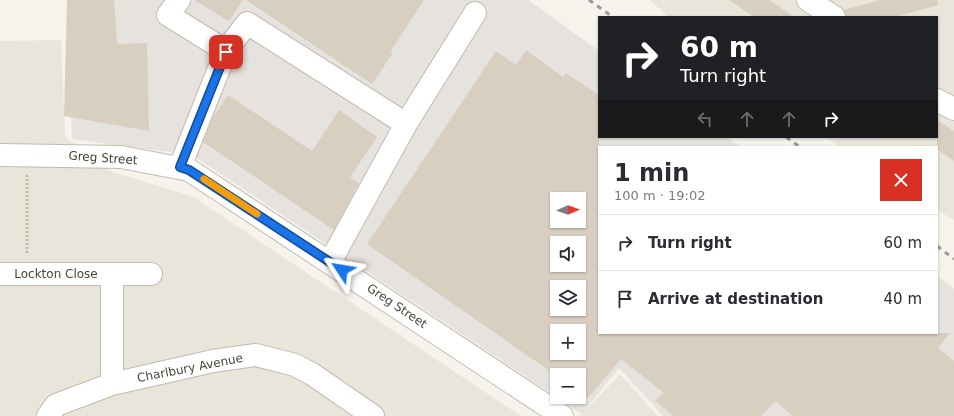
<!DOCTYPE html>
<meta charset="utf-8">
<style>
:root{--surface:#fff;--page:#f7f7f7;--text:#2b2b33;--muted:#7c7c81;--line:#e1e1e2}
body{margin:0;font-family:"DejaVu Sans",sans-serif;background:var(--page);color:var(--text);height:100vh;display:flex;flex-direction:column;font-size:15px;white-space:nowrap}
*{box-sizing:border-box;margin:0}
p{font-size:13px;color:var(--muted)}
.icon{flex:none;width:22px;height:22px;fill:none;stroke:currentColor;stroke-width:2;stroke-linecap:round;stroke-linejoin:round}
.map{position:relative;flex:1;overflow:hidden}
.drawer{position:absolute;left:598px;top:146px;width:340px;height:188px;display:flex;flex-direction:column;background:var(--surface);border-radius:0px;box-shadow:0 1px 3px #0004}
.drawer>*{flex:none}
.banner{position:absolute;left:598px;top:16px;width:340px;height:122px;border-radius:0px;box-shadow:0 1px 3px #0004;background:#202124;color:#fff;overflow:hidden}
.needle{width:26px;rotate:88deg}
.buttons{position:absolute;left:550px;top:192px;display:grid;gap:8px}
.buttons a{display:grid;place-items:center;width:36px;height:36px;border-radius:0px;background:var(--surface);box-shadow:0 1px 3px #0004;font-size:20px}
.pin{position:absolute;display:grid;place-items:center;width:34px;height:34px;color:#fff;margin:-17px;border-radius:8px;box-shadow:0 2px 6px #0006}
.me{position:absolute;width:44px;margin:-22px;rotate:303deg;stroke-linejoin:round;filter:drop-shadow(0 0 3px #0008)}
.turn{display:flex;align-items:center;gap:14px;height:84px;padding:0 16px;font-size:18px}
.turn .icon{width:52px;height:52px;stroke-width:2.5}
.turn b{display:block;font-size:28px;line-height:34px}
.lanes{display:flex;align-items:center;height:38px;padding:0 16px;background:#0003;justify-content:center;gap:20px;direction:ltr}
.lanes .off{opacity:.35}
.round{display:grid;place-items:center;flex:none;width:42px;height:42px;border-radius:0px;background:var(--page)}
.overview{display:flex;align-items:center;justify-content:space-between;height:68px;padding:0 16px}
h1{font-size:24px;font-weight:800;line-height:30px}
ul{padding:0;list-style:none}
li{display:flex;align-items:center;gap:12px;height:56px;padding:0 16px;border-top:1px solid var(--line)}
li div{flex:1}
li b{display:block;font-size:15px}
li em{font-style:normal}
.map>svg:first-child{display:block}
.residential{fill:#eae5da}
.industrial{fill:#e6e2dd;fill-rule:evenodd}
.building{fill:#d8cfc1;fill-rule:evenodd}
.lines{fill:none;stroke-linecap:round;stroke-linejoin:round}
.minor-casing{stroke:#c2bbae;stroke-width:24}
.path{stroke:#c4b79f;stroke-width:2.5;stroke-dasharray:2 2;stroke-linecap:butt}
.minor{stroke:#fff;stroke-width:22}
.rail{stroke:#9a9a9a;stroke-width:3;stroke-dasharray:5 5;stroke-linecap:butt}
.route-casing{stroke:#114b97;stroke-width:10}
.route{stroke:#1a73e8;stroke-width:7}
.slow{stroke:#f59e0b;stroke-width:7}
.labels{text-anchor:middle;stroke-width:3;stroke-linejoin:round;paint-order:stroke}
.street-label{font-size:12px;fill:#4b4439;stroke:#fff}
</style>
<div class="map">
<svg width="954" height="416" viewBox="0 0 954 416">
<rect width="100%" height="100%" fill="#f6f3ec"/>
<!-- residential -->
<path class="residential" d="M650,0H954V220L937,210V147H840L825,137H937V17H668Z
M61,40L65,137L112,172L192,196L521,416H0V41Z
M620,374L658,416H579L582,414Z"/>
<!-- industrial -->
<path class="industrial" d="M67,0H528L599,51V137H726L742,147H599V333H937V276L954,289V416H663L619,368L582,414L192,155L72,139ZM557,199H579V221H557ZM557,243H579V265H557ZM557,287H579V309H557ZM557,331H579V353H557ZM557,375H579V397H557Z"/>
<!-- building -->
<path class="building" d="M67,0H114L117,44L147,43L149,131L64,116Z
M194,0H243L229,21Z
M246,0H424L390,52L393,53L372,84Z
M729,0H770L794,17H754Z
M880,0H937L938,5L895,17H846L844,10Z
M526,50L563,77L566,73L599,95V333H950L938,348L954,361V416H793L775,401L761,416H674L655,401L664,393L621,359L588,398L579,392V375H557V376L367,244L496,51L516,65ZM557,199H579V221H557ZM557,243H579V265H557ZM557,287H579V309H557ZM557,331H579V353H557Z
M228,95L312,151L339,110L377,137L350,177L359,183L334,230L203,142L212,119Z
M937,120L954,131V161L937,149Z"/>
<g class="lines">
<!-- minor casing -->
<g class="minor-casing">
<path id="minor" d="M179,0L168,15L226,51
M808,0L834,17
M937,100L954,109
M0,155L121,157L189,170L562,416
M180,167L226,51L247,23L406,124L475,13
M330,262L406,124
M0,274H151
M112,274V384
M48,416L56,405L112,384L213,361L256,355L295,365L312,374L373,416"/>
</g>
<!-- path -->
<path class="path" d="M27,175V254"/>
<!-- minor -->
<use href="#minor" class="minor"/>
<!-- rail -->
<path class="rail" d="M589,0L613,17
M786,137L800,147
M937,246L954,259"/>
</g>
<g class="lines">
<!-- route casing -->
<g class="route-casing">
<path id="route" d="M226,52L180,167L189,170L342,270"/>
</g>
<!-- route -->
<use href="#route" class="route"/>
<!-- slow -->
<path class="slow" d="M204,179L257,214"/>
</g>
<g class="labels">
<!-- street labels -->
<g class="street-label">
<text transform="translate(103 158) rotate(4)" y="4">Greg Street</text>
<text x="56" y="278">Lockton Close</text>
<text transform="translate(397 306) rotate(34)" y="4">Greg Street</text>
<text transform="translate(190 368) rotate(-11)" y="4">Charlbury Avenue</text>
</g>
</g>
</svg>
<div class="buttons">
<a><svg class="needle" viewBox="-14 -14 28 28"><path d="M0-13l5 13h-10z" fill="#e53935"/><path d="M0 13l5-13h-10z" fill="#7c7c81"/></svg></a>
<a><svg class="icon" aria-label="sound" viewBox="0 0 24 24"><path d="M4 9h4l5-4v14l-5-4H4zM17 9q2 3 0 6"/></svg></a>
<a><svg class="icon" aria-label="layers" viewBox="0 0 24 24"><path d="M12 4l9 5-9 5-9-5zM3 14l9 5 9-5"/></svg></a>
<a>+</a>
<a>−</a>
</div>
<div class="pin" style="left:226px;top:52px;background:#d93025"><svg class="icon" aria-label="arrive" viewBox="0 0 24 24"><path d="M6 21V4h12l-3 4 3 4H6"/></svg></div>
<svg class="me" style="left:342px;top:270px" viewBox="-20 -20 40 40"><path d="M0-17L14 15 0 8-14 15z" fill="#1a73e8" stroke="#fff" stroke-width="4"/></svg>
<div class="banner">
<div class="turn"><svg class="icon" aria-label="right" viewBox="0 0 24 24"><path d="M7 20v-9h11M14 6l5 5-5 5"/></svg><div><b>60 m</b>Turn right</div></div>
<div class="lanes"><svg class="icon off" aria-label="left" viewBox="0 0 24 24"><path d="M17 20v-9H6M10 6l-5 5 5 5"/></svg><svg class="icon off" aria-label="ahead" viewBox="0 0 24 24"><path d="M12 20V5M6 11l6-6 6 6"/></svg><svg class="icon off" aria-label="ahead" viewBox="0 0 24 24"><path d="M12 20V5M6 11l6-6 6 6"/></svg><svg class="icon" aria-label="right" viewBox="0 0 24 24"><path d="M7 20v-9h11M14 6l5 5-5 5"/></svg></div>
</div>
<section class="drawer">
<div class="overview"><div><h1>1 min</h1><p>100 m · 19:02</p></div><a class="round" style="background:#d93025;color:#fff"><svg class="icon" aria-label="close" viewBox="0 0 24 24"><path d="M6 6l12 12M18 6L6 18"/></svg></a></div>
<ul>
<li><svg class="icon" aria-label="right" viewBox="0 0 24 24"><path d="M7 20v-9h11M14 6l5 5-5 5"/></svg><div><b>Turn right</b></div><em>60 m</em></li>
<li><svg class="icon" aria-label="arrive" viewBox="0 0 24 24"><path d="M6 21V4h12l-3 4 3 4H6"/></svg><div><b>Arrive at destination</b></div><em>40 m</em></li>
</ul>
</section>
</div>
